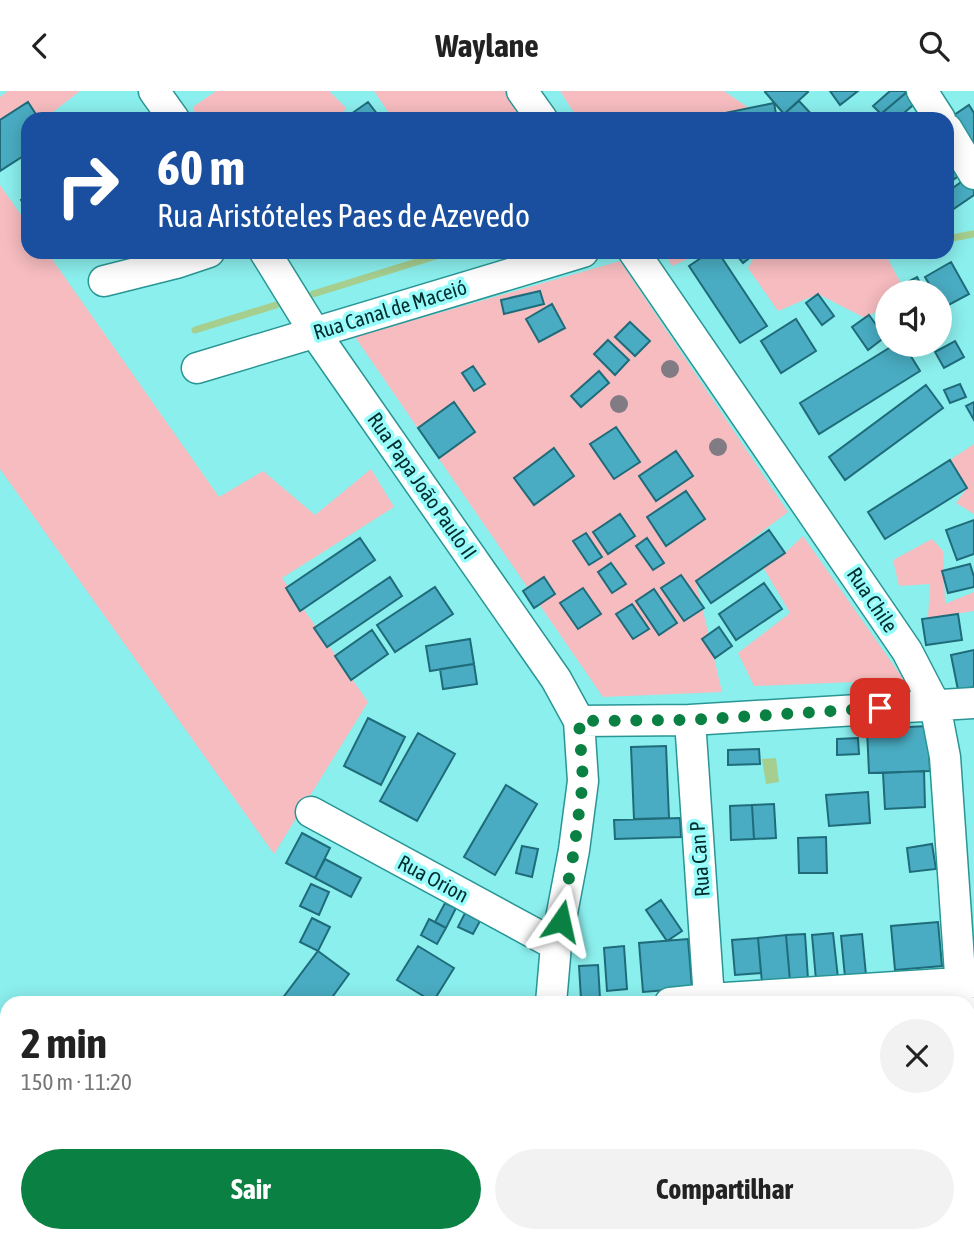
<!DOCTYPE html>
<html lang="pt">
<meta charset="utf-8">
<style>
:root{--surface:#fff;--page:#f2f2f2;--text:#222;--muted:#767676;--accent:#0b8043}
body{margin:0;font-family:"Asap Condensed",sans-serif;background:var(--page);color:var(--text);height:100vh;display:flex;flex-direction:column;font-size:26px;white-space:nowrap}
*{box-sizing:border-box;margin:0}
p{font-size:23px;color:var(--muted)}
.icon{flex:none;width:38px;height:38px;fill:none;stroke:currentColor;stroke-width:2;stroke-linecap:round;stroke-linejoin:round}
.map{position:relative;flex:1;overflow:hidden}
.drawer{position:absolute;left:0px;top:905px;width:975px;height:247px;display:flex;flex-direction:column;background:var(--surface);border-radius:21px 21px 0 0;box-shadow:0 4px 18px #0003}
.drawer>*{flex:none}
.banner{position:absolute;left:21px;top:21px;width:933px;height:147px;border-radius:21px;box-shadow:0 4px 18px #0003;background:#1a4fa0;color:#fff;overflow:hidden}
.buttons{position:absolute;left:875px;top:189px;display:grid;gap:14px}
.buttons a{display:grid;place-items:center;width:77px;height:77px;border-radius:50%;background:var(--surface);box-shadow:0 4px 18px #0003;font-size:35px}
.pin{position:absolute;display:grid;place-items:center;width:60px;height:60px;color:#fff;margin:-30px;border-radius:14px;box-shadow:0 4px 10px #0006}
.me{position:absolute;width:77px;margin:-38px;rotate:11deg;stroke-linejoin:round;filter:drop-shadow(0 0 5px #0008)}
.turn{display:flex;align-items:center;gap:24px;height:147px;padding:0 21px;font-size:32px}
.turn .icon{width:91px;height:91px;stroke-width:2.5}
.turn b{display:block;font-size:49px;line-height:60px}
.round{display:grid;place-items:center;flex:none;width:74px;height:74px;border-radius:37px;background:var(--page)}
.summary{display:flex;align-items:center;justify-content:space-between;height:119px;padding:0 21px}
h1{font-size:42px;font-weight:700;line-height:52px}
.primary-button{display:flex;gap:14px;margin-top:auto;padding:14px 21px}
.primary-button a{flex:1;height:80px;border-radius:42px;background:var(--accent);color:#fff;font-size:28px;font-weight:700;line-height:80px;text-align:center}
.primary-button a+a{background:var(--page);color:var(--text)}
header{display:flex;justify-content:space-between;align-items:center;height:91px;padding:0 21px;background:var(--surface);font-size:32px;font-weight:700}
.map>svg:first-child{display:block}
.green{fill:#f6bcbf}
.water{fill:#a5ce8f}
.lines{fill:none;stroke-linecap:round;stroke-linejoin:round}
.stream{stroke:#a5ce8f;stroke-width:7}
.building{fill:#49acc2;stroke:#1f6b7a;stroke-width:2}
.minor-casing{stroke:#299695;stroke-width:33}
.minor{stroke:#fff;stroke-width:30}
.tree{fill:#817b84}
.route{stroke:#0b8043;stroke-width:12;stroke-dasharray:0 21.6}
.labels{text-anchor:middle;stroke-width:7;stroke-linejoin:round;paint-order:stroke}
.street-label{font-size:21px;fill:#002d2d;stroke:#98fcfb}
</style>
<header><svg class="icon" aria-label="back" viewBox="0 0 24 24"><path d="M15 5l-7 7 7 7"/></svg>Waylane<svg class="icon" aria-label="search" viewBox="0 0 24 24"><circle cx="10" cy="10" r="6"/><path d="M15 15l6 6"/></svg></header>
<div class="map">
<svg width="974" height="1151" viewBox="0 0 974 1151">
<rect width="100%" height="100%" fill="#8befed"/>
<!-- green -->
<path class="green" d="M8,0H80L44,28H28L0,63V6Z
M216,0H329L346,17L340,28H197L193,16Z
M374,0H509L527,28H393Z
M560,0H724L749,17L725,22L724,28H578Z
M0,94L28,134V161H47L219,406L263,380L315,424L371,378L394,416L282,487L368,611L274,763L0,378Z
M664,161H703L672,175Z
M757,161H809L810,163L827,168L833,161H884L902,194L899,201H887V214L865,227L818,203L778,220L748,177Z
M620,170L788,421L696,490L722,601L603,606L355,246Z
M974,353V423L956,412L967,397L950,369Z
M803,445L904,589L754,595L738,562L790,522L763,476L785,462Z
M932,448L943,460L945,513L974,501V520L928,527L930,493L899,495L893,469Z"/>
<!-- water -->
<path class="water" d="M776,667L779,691L766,693L762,668Z"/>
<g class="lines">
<!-- stream -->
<path class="stream" d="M947,148L973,143
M313,203L449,161
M195,239L276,214"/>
</g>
<!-- building -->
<path class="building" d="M766,0H807L808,1L784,23L765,1Z
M830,0H858L840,14Z
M890,0H905L906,2L881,23L873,15Z
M908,0L919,9L897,28H885L881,23Z
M799,10L816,28H789L784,23Z
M28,11L39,28H28V62L0,80V29Z
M368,11L381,28H344Z
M774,12L777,28H726L725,22Z
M969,14L974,22V50L971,52L954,24Z
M921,19L927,28H908Z
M955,63L966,80L947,93V69Z
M967,87L974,97V104L952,119L947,112V101Z
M28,105V122L21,109Z
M710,161H718L767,235L740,252L689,175Z
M734,161H757L743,172Z
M951,171L969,203L943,217L940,212V201H934L925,186Z
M917,186L925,201H906L902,194Z
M540,200L544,213L504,223L501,209Z
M818,203L834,225L822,234L806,212Z
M552,213L565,237L539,251L526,228Z
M869,224L885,246L868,259L852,236Z
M796,228L816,260L781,282L761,250Z
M630,231L650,250L635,265L615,246Z
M608,249L629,269L615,284L594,263Z
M955,250L964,266L944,277L935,261Z
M894,254H904L920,280L819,343L800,312Z
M473,275L485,293L474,300L462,282Z
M599,280L609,292L581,316L571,305Z
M960,293L966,306L950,312L944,299Z
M926,294L943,317L845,389L829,366Z
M454,311L475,341L439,367L418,337Z
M974,311V329L966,315Z
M616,336L640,371L614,388L590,353Z
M554,357L574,385L534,414L514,387Z
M676,360L693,385L656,410L639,385Z
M950,369L967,397L885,448L868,421Z
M686,400L705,428L666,455L647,426Z
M620,423L635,445L608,463L593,441Z
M974,429V463L957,469L946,439Z
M769,439L785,462L711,512L696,490Z
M586,442L602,466L589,474L573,450Z
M360,447L375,469L300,520L286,497Z
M647,447L664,472L653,479L636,455Z
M611,472L626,493L612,502L598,481Z
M970,473L974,486V496L948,502L942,480Z
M681,484L704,517L684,530L661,497Z
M390,486L402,505L327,556L314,537Z
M544,486L555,503L534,517L523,500Z
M764,492L782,518L736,549L719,523Z
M435,496L453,523L395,561L377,534Z
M583,497L601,523L578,538L560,512Z
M654,498L677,532L659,544L636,510Z
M632,513L649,538L633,548L616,523Z
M958,523L962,549L926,554L922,528Z
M719,536L732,555L715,567L702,548Z
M372,539L388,563L351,589L335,565Z
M470,548L474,573L430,580L426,555Z
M974,559V596L958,599L951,564Z
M474,573L477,593L443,598L440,578Z
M368,627L405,646L381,694L344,675Z
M928,635L930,680L869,682L867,638Z
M418,642L455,663L417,730L380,710Z
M858,647L859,663L837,664V648Z
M666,655L669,727L634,728L631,656Z
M759,658L760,673L728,674V659Z
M924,680L925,716L885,718L883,682Z
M506,694L537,713L495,784L464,766Z
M868,701L870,732L829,735L826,704Z
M774,713L776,747L754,748L752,714Z
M752,714L754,748L731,749L730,715Z
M680,727L681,746L615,748L614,729Z
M302,742L330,757L315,787L286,772Z
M826,746L827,782H799L798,747Z
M932,753L936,778L910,781L907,757Z
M522,755L538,758L532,786L516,782Z
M325,768L361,787L351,806L315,787Z
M311,793L329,801L319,824L300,815Z
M661,809L682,840L667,850L646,819Z
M445,812L456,817L446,837L435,831Z
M465,822L480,830L473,843L458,836Z
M312,827L330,836L318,860L300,851Z
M429,828L446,837L437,853L421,844Z
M938,831L942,875L895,879L891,835Z
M833,842L838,887L816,889L812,844Z
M805,843L808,888L790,890L786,844Z
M862,843L866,884L845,886L841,845Z
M786,844L790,890L762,892L758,847Z
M758,847L761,882L735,884L732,849Z
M688,848L692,897L643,901L639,852Z
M418,855L454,877L433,911L397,889Z
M624,855L627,898L607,900L604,857Z
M318,860L349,883L328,912H279Z
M598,874L600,907L581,908L579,875Z
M936,903V912H915V904Z
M968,1056H974V1123H968Z
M974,1134V1150L966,1151L965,1144H968V1135Z
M299,1144H308L318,1151H294Z
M322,1144H344L341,1151H334Z
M352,1144H389L386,1151H348Z
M643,1144H694L693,1151L642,1150Z
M760,1144H799V1150L761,1151Z
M919,1144H955V1151H920Z"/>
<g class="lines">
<!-- minor casing -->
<g class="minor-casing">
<path id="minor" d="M154,0L174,28
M522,0L542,28
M922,0L940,28
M947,38L974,83
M265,161L315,242L556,588L579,630L583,690L574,759L556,854L551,912
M634,161L907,560L935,614L945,666L962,912
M104,190L176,172L209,161
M197,277L583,161
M690,629L709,908
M579,630L690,629L974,612
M311,721L556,854
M670,912L709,908L974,891
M968,976L971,1015
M57,1144L69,1151
M729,1144V1151
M519,1151L520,1144
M611,1151L612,1144"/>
</g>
<!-- minor -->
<use href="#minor" class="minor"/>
</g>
<!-- trees -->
<g class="tree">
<circle cx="670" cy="278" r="9"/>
<circle cx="619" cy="313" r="9"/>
<circle cx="718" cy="356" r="9"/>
</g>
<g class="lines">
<!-- route -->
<path class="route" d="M561,830L574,760L583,690L579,630L690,629L880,617"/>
</g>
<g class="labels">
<!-- street labels -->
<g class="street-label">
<text transform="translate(390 219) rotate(-17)" y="7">Rua Canal de Maceió</text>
<text transform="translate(422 395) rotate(55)" y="7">Rua Papa João Paulo II</text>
<text transform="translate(872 509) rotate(56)" y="7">Rua Chile</text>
<text transform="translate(700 768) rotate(-94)" y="7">Rua Can P</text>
<text transform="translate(433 788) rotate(28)" y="7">Rua Orion</text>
</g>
</g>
</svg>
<div class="buttons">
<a><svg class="icon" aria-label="sound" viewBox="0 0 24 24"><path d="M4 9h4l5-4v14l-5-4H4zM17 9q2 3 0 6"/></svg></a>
</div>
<div class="pin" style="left:880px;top:617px;background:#d93025"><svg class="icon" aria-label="arrive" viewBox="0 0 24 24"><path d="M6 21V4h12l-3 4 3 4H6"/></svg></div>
<svg class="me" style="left:561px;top:830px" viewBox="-20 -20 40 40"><path d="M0-17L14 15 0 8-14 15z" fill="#0b8043" stroke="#fff" stroke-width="4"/></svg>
<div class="banner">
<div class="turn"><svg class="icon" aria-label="right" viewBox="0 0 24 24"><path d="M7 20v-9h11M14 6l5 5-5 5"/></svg><div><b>60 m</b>Rua Aristóteles Paes de Azevedo</div></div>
</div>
<section class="drawer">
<div class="summary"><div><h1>2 min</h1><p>150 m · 11:20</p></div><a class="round"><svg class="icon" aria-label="close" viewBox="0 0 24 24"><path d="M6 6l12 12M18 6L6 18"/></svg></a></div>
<div class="primary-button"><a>Sair</a><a>Compartilhar</a></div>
</section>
</div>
